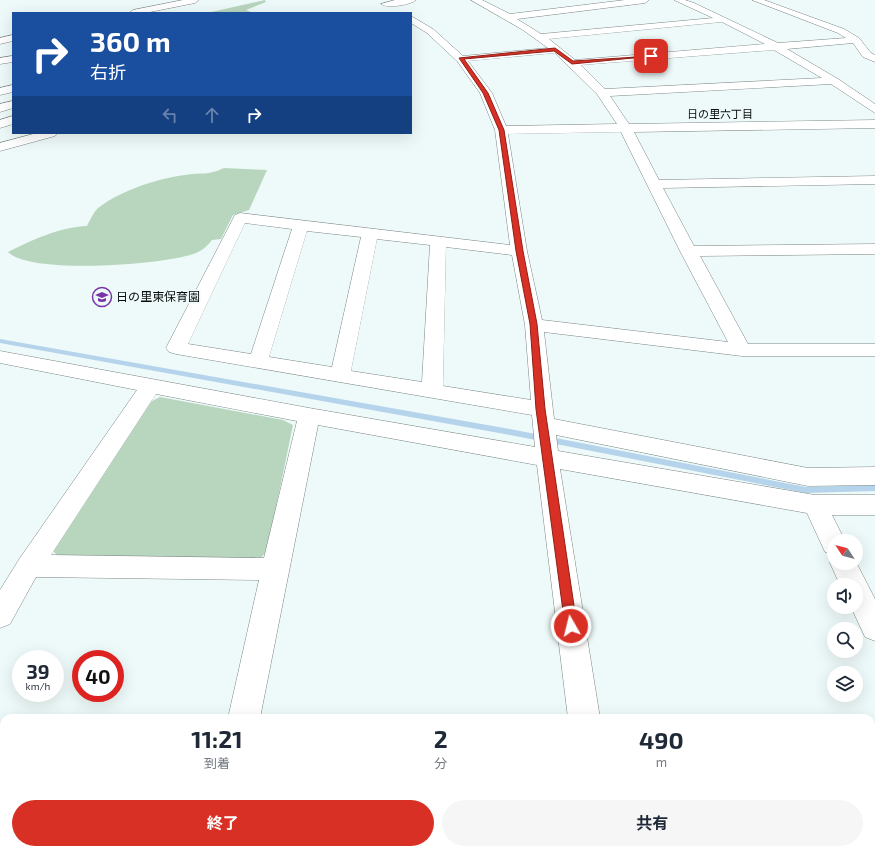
<!DOCTYPE html>
<html lang="ja">
<meta charset="utf-8">
<style>
:root{--surface:#fff;--page:#f6f6f7;--text:#1f2937;--muted:#747a83;--accent:#d93025}
body{margin:0;font-family:"Exo 2","Noto Sans JP",sans-serif;background:var(--page);color:var(--text);height:100vh;display:flex;flex-direction:column;font-size:15px;white-space:nowrap}
*{box-sizing:border-box;margin:0}
p{font-size:13px;color:var(--muted)}
.icon{flex:none;width:22px;height:22px;fill:none;stroke:currentColor;stroke-width:2;stroke-linecap:round;stroke-linejoin:round}
.map{position:relative;flex:1;overflow:hidden}
.side{position:absolute;left:0px;top:714px;width:875px;height:140px;display:flex;flex-direction:column;background:var(--surface);border-radius:12px 12px 0 0;box-shadow:0 4px 16px #0002}
.side>*{flex:none}
.guide{position:absolute;left:12px;top:12px;width:400px;height:122px;border-radius:0px;box-shadow:0 4px 16px #0002;background:#1a4fa0;color:#fff;overflow:hidden}
.needle{width:26px;rotate:306deg}
.controls{position:absolute;left:827px;top:534px;display:grid;gap:8px}
.controls a{display:grid;place-items:center;width:36px;height:36px;border-radius:50%;background:var(--surface);box-shadow:0 4px 16px #0002;font-size:20px}
.speed{position:absolute;left:12px;top:650px;display:flex;gap:8px;font-size:20px;font-weight:700;text-align:center}
.speed>*{display:grid;place-content:center;width:52px;height:52px;border-radius:50%;background:var(--surface);box-shadow:0 4px 16px #0002;line-height:1}
.speed small{font-size:10px;font-weight:400}
.speed .limit{border:6px solid #d22;background:#fff;color:#111}
.pin{position:absolute;display:grid;place-items:center;width:34px;height:34px;color:#fff;margin:-17px;border-radius:8px;box-shadow:0 2px 6px #0006}
.me{position:absolute;width:44px;margin:-22px;rotate:352deg;stroke-linejoin:round;filter:drop-shadow(0 0 3px #0008)}
.turn{display:flex;align-items:center;gap:14px;height:84px;padding:0 12px;font-size:18px}
.turn .icon{width:52px;height:52px;stroke-width:2.5}
.turn b{display:block;font-size:28px;line-height:34px}
.lanes{display:flex;align-items:center;height:38px;padding:0 12px;background:#0003;justify-content:center;gap:20px;direction:ltr}
.lanes .off{opacity:.35}
.eta{display:flex;justify-content:space-evenly;align-items:center;height:68px;text-align:center}
.eta b{font-size:24px;font-weight:700;line-height:28px}
.button{display:flex;gap:8px;margin-top:auto;padding:8px 12px}
.button a{flex:1;height:46px;border-radius:24px;background:var(--accent);color:#fff;font-size:16px;font-weight:700;line-height:46px;text-align:center}
.button a+a{background:var(--page);color:var(--text)}
.map>svg:first-child{display:block}
.green{fill:#b8d5bd}
.lines{fill:none;stroke-linecap:round;stroke-linejoin:round}
.stream{fill:#b5d4ec;fill-rule:evenodd}
.minor-casing{stroke:#7b8585;stroke-width:1}
.minor{fill:#fff;fill-rule:evenodd}
.route{fill:#d93025;stroke:#8d1f18}
.labels{text-anchor:middle;stroke-width:3;stroke-linejoin:round;paint-order:stroke}
.far-neighbourhood-label{font-size:11px;fill:#090c0c;stroke:#eefaf9}
.poi-label{font-size:12px;fill:#090c0c;stroke:#eefaf9;text-anchor:start}
</style>
<div class="map">
<svg width="875" height="854" viewBox="0 0 875 854">
<rect width="100%" height="100%" fill="#eefaf9"/>
<!-- green -->
<path class="green" d="M265,0L266,2L246,10L251,12L248,13H207Z
M224,168L267,170L249,210L233,215L221,239L212,240C207,246 203,250 196,253C166,265 30,275 8,252C32,240 60,227 87,226C90,220 93,213 98,208C122,190 156,179 185,175C201,172 208,176 224,168Z
M160,397L283,420L293,425L267,551L258,561L62,560L53,551L148,403Z"/>
<g class="lines">
<!-- stream -->
<path class="stream" d="M0,339L510,429L806,487L875,485V491L806,493L510,435L0,343Z"/>
<!-- minor casing -->
<g class="minor-casing">
<path id="minor" d="M183,0H199L195,3L145,13H129L133,10Z
M395,0H416C411,5 386,9 381,4Z
M471,0H482L510,14L625,0H649L645,3L517,19L541,34L713,18L674,0H685L694,3L778,43L846,38L838,33L752,0H764L844,29L859,38L871,53L875,55V62L863,57L853,43L787,49L838,79L875,104V113L831,84L610,96L629,124L875,120V128L634,132L659,180L875,176V184L663,188L694,246L875,244V254L700,256L748,344H875V356H742L544,332L554,419L808,468L875,467V485L808,486L556,435L558,451L815,495H875V515H832L845,541H834V555L825,552L807,513L560,469L600,718H568L537,465L318,425L260,718H228L259,580L36,577L10,624L0,628V590L20,558L137,390L0,363V351L309,408L535,447L532,415L176,354L169,352L166,348L235,215L240,213L510,245L495,130L480,93L457,61L427,33L411,23V16L433,29L463,56L548,48L523,30ZM722,22L765,44L575,60L549,39ZM774,50L822,78L605,89L581,65ZM555,53L597,94L617,124L506,126L492,93L468,61ZM621,132L680,251L728,342L542,320L527,251L508,134ZM245,223L292,229L251,354L188,344ZM307,231L361,237L332,367L269,357ZM377,239L430,245L422,382L351,371ZM446,247L512,255L525,325L531,400L443,386ZM156,394L297,421L264,558L51,555Z
M13,35V41L0,44V38Z
M13,56V62L0,64V58Z
M13,85V92L0,95V88Z
M13,101V108L0,112V104Z
M13,116V124L0,128V120Z
M37,133H57L55,136L0,151V143Z
M834,555V563L856,562L875,599V641L865,637L851,607H856V585H840L830,563Z
M199,850H235L234,854H198Z
M584,850H620L621,854H585Z"/>
</g>
<!-- minor -->
<use href="#minor" class="minor"/>
</g>
<!-- route -->
<path class="route" d="M555,48L573,61L653,56L572,64L554,51L464,59L488,93L504,130L523,251L537,324L545,409L577,626L575,629L571,631L567,629L565,626L536,409L530,324L516,251L499,130L483,93L459,58Z"/>
<!-- icons -->
<defs>
<g id="school-ring" transform="scale(1)"><circle r="9.5" fill="#eefaf9" stroke="#7935a8" stroke-width="1.5"/><path d="M0-5L7-2L0 1L-7-2ZM-4 1L0 2.5L4 1V4Q0 6-4 4Z" fill="#7935a8"/></g>
</defs>
<g fill-rule="evenodd">
<use href="#school-ring" x="102" y="297"/>
</g>
<g class="labels">
<!-- far-neighbourhood labels -->
<g class="far-neighbourhood-label">
<text x="720" y="118">日の里六丁目</text>
</g>
<!-- poi labels -->
<g class="poi-label">
<text x="116" y="301">日の里東保育園</text>
</g>
</g>
</svg>
<div class="controls">
<a><svg class="needle" viewBox="-14 -14 28 28"><path d="M0-13l5 13h-10z" fill="#e53935"/><path d="M0 13l5-13h-10z" fill="#747a83"/></svg></a>
<a><svg class="icon" aria-label="sound" viewBox="0 0 24 24"><path d="M4 9h4l5-4v14l-5-4H4zM17 9q2 3 0 6"/></svg></a>
<a><svg class="icon" aria-label="search" viewBox="0 0 24 24"><circle cx="10" cy="10" r="6"/><path d="M15 15l6 6"/></svg></a>
<a><svg class="icon" aria-label="layers" viewBox="0 0 24 24"><path d="M12 4l9 5-9 5-9-5zM3 14l9 5 9-5"/></svg></a>
</div>
<div class="speed"><div>39<small>km/h</small></div><div class="limit">40</div></div>
<div class="pin" style="left:651px;top:56px;background:#d93025"><svg class="icon" aria-label="arrive" viewBox="0 0 24 24"><path d="M6 21V4h12l-3 4 3 4H6"/></svg></div>
<svg class="me" style="left:571px;top:626px" viewBox="-20 -20 40 40"><circle r="17" fill="#d93025" stroke="#fff" stroke-width="3"/><path d="M0-11L8 9 0 5-8 9z" fill="#fff"/></svg>
<div class="guide">
<div class="turn"><svg class="icon" aria-label="right" viewBox="0 0 24 24"><path d="M7 20v-9h11M14 6l5 5-5 5"/></svg><div><b>360 m</b>右折</div></div>
<div class="lanes"><svg class="icon off" aria-label="left" viewBox="0 0 24 24"><path d="M17 20v-9H6M10 6l-5 5 5 5"/></svg><svg class="icon off" aria-label="ahead" viewBox="0 0 24 24"><path d="M12 20V5M6 11l6-6 6 6"/></svg><svg class="icon" aria-label="right" viewBox="0 0 24 24"><path d="M7 20v-9h11M14 6l5 5-5 5"/></svg></div>
</div>
<section class="side">
<div class="eta">
<div><b>11:21</b><p>到着</p></div>
<div><b>2</b><p>分</p></div>
<div><b>490</b><p>m</p></div>
</div>
<div class="button"><a>終了</a><a>共有</a></div>
</section>
</div>
